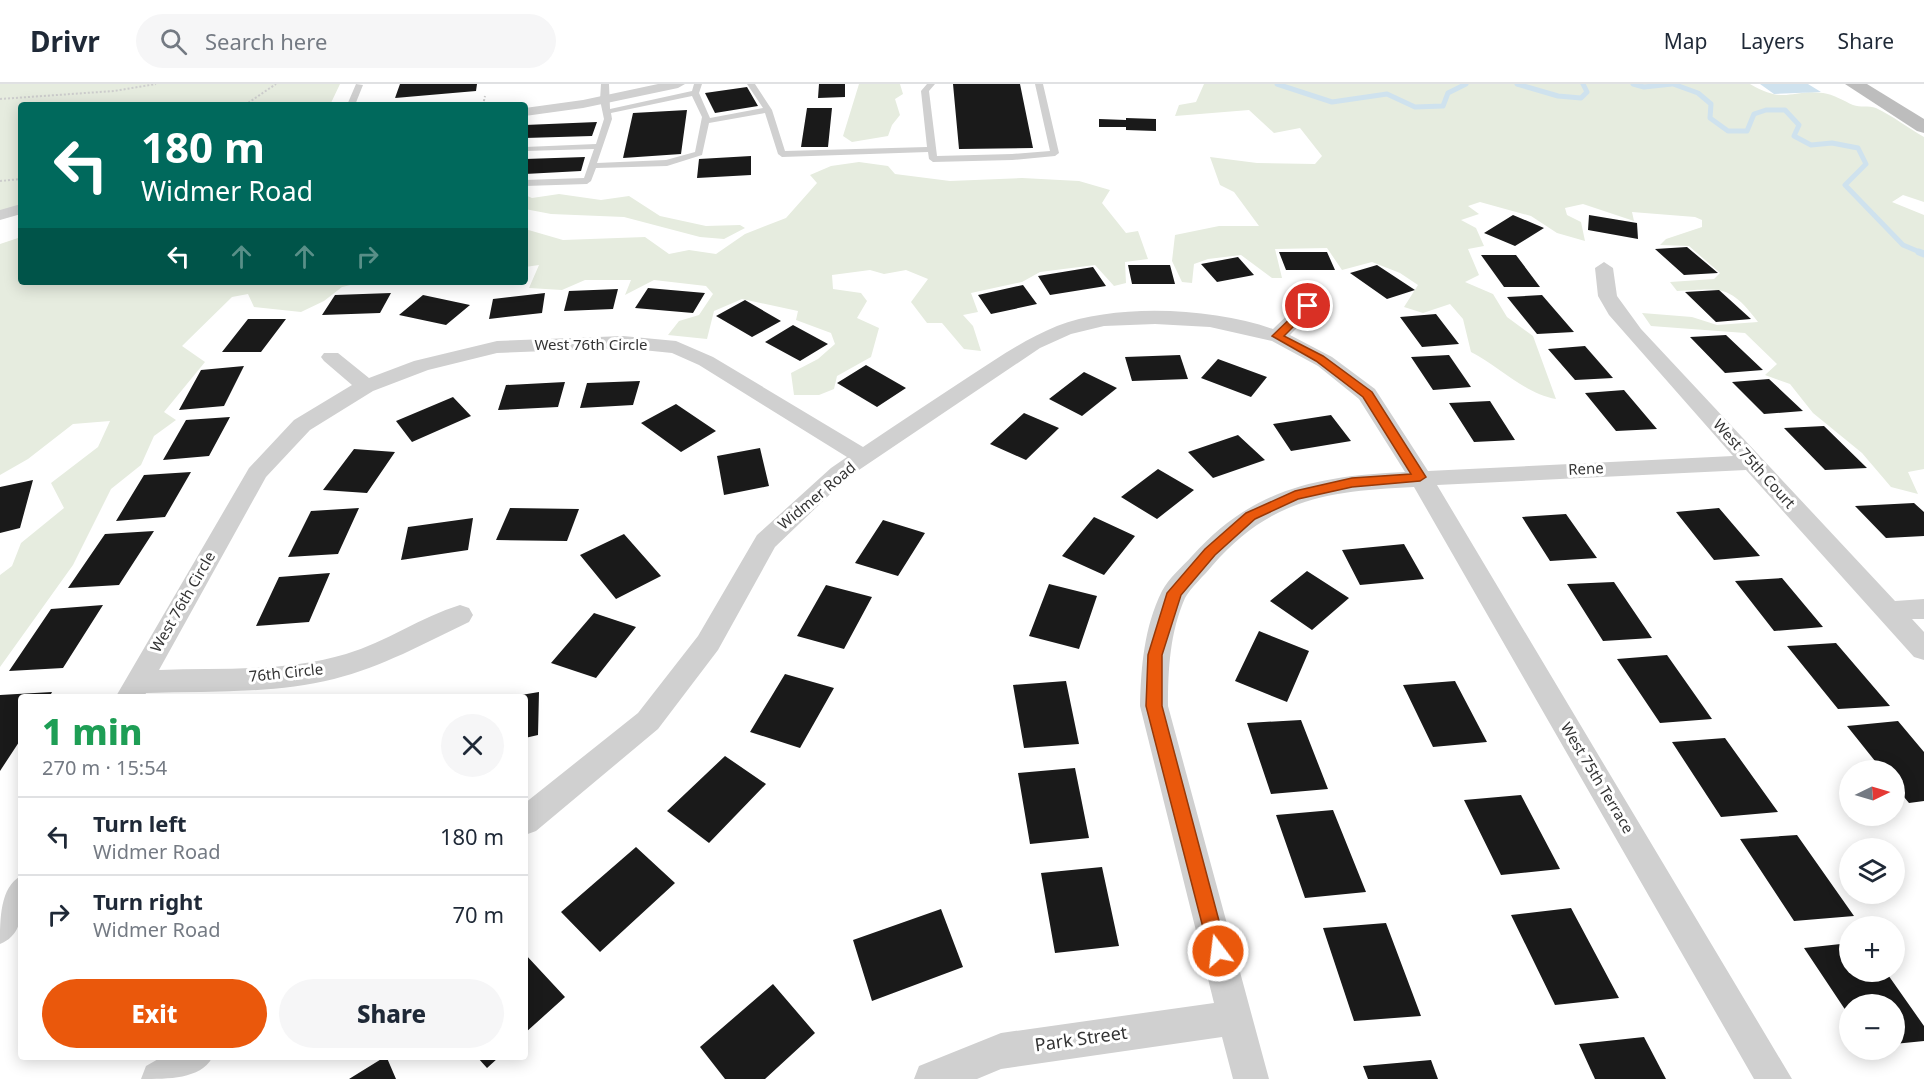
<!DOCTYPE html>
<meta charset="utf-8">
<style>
:root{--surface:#fff;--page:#f6f6f7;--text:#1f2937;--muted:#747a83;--line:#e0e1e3;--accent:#ea580c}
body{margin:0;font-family:"Noto Sans",sans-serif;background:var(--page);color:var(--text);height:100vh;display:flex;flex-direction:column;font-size:22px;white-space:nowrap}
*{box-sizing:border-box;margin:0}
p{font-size:20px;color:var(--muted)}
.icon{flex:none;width:33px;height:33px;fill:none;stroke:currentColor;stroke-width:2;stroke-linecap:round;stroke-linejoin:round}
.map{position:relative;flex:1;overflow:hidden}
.details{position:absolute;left:18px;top:610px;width:510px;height:366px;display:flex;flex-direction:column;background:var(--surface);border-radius:6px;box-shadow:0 3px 15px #0003}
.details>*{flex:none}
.hud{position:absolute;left:18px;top:18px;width:510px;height:183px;border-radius:6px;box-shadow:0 3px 15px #0003;background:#00695c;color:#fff;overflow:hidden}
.needle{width:39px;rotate:85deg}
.fabs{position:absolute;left:1839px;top:676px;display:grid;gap:12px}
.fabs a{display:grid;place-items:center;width:66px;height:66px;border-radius:50%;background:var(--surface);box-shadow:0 3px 15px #0003;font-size:30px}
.pin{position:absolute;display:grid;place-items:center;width:51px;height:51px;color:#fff;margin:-26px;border:3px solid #fff;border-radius:50%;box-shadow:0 2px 6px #0007}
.me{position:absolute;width:66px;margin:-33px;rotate:345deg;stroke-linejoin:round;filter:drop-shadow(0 0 4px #0008)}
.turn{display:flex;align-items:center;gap:21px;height:126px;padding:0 24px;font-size:27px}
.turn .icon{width:78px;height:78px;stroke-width:2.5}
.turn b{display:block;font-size:42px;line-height:51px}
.lanes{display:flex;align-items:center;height:57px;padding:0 24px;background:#0003;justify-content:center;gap:30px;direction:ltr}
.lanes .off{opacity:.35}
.round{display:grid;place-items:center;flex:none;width:63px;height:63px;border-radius:32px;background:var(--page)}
.summary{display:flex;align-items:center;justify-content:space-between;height:102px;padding:0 24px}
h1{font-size:36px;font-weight:800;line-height:45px;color:#1e9e55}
.button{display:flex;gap:12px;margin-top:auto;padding:12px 24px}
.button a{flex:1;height:69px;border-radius:36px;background:var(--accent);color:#fff;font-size:24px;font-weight:800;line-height:69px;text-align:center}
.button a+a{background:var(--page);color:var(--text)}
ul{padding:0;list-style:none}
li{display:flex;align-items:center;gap:18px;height:78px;padding:0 24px;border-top:2px solid var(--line)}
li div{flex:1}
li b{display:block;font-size:22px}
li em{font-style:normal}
header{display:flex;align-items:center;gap:36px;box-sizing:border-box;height:84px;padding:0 30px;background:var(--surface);border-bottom:2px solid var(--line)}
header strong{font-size:28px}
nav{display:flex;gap:33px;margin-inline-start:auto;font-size:21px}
.search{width:420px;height:54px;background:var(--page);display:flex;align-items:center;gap:15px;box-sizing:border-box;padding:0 21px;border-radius:33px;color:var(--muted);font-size:22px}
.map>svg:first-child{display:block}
.green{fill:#e6ecdf}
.water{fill:#cfe2ee}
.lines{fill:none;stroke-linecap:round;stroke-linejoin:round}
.stream-far1{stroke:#cfe2ee;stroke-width:5}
.stream{stroke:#cfe2ee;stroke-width:7}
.building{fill:#1a1a1a}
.path{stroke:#cdcdcd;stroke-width:2;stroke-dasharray:2 2;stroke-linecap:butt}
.service{fill:#d0d0d0;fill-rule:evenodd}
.minor{fill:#d0d0d0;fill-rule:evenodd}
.secondary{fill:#bdbdbd;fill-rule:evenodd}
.route{fill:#ea580c;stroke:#983908;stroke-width:1.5}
.labels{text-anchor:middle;stroke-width:6;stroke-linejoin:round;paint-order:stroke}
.street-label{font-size:15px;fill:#333;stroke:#fff}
.near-street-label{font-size:18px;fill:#333;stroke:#fff}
</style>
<header>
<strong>Drivr</strong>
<div class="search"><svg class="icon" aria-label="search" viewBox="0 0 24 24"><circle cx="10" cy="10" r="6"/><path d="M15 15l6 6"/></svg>Search here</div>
<nav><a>Map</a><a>Layers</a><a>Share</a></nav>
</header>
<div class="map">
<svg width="1924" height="995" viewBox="0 0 1924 995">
<rect width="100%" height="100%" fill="#fff"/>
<!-- green -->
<path class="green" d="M0,0H340L330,21H21V121L0,127Z
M859,0H900L903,10L895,15L900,31L892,41L888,52L852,58L843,52Z
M1204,0H1750C1786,21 1790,5 1823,9C1833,10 1844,17 1853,21C1860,24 1869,21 1876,24C1893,32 1908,44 1924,53V118L1903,111L1892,118L1924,131V385L1908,388L1918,410L1891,403L1862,369L1813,329L1790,300L1765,291L1777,280L1745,249L1651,242L1642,229L1692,233L1717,241L1758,238C1729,200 1722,205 1677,207L1670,198L1714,195L1720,189L1689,162L1660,161L1666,155L1702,143V136L1695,133L1632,128L1634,137L1583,120L1565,124L1567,131L1581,138L1585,157L1557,149L1531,132L1480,118L1468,122L1479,130L1461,136L1476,144L1484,162L1468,165L1479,191L1465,198L1493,210L1507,233L1533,252L1556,315C1525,310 1499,282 1471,268L1463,235L1450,220L1423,229L1404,223L1418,201L1400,189L1372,178L1342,186L1327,164L1275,165L1282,194H1272L1241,171L1208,175L1194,180L1192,199L1182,198L1172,177L1175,151L1219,142H1259L1234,108L1220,101L1210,73L1257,79L1315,80L1322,72L1300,44L1274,49L1249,26L1175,32L1179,21L1196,18Z
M859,78L888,82L895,90L950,97L1022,94L1079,97L1110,106L1102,119L1126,149L1138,147L1148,175L1125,178L1126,199L1114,202L1095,181L1040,188L1022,198L971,209L978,228L963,231L973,242L981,267L964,265L942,239H927L911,218L928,195L906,186L884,190L870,186L832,191L833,205L861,209L867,217L857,234L879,244L871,273L837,292L834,305L819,311H794L791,289L818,275L835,260L831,249L796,236L798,227L742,215L714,227L707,255L668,251L679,237L699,231L713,210L706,202L654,196L625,211L631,196H585L562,206L529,204L539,181L525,183V145L563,156L645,153L669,170L689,166L716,170L745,150L786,134L817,99L810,91L831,82Z
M559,110L601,116L629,112L660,132L706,142L740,141L745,144L724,155L700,153L624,133L551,130L525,125V111L532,114Z
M21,153V198H363L342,203L324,217L301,228L254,223L248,210L232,213L182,262L205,278L164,328L176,336L154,352L141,381L111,405L73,481L0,583V491L12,482L21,459L64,424L51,399L98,363L110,337L73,340L28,375L0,391V160Z"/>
<!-- water -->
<path class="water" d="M1760,0H1808L1821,8L1774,10Z"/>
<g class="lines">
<!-- stream-far1 -->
<path class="stream-far1" d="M1277,0L1332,18L1387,10L1415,23L1443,22L1448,9L1466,0
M1517,0L1558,12L1581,14L1587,8L1583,0
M1633,0L1644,3L1672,0
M1673,0L1698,9L1711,20L1710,34L1728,47H1747L1754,30L1766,26H1785L1799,41L1794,52L1811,61L1832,59L1858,64L1866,80L1845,101L1903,161L1922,169"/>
<!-- stream -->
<path class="stream" d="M1919,168L1924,170"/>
</g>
<!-- building -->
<path class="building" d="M400,0H477L476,7L395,14Z
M819,0H845V13L818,14Z
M953,0H1020L1033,64L959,65Z
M747,3L758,22L715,29L705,9Z
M807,24H832L828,63H801Z
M687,26L681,70L623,74L633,29Z
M1126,34L1156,35V47L1126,46V43H1099V35L1126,36Z
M597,38L592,52L525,54V41Z
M751,72V91L697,94L699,75Z
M585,73L581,87L525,90V75Z
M1513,131L1544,144L1515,162L1484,149Z
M1589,131L1637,139L1638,155L1588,146Z
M1687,163L1718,189L1684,191L1655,165Z
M1279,168H1327L1335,186H1286Z
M1481,171H1516L1540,203H1504Z
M1238,173L1254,191L1217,198L1201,180Z
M1128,181H1170L1175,200H1132Z
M1377,181L1415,206L1387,215L1350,189Z
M1093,183L1106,202L1050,211L1038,192Z
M1023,201L1037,220L991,230L978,211Z
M648,204L705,209L693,229L635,224Z
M618,205L613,225L564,227L569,207Z
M1719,206L1751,235L1716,238L1685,208Z
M391,209L380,229L322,231L335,211Z
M545,209L542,229L489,235L493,215Z
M423,211L470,221L446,241L399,231Z
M1542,211L1574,248L1537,250L1507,213Z
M745,216L781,237L752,253L716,232Z
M1436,230L1459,260L1422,263L1400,233Z
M248,235H286L261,268H222Z
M793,241L828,260L800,277L765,258Z
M1726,251L1763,286L1725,289L1690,253Z
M1585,262L1613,294L1575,296L1548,265Z
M1180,271L1188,295L1132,297L1125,273Z
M1449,271L1471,303L1433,306L1411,273Z
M1218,275L1267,293L1251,313L1201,294Z
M866,281L906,304L877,323L837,299Z
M244,282L224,322L179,326L201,286Z
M1084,288L1117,304L1082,332L1049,315Z
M1769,295L1803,327L1764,330L1732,298Z
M640,297L633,321L580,324L587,299Z
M565,298L558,323L498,326L506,301Z
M1624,306L1657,345L1616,347L1585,309Z
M453,313L471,332L412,358L396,337Z
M1490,317L1515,356L1474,358L1449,319Z
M676,320L716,347L681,368L641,339Z
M1024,329L1059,344L1026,376L990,360Z
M1331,331L1351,357L1291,367L1273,340Z
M230,333L209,372L163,376L186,336Z
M1824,342L1867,384L1825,386L1784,344Z
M1238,351L1265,376L1213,394L1188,368Z
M760,364L769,402L724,411L717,372Z
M354,365L395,368L367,409L323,406Z
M1158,385L1194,406L1157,435L1121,413Z
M191,388L165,433L116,437L144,391Z
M33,396L20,444L0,449V403Z
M1914,419L1924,428V452L1886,454L1855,422Z
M359,424L338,470L288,473L311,427Z
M510,424L579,425L567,457L496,456Z
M1719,424L1760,472L1714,476L1676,428Z
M1566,430L1597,474L1550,477L1522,433Z
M1094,433L1135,452L1104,491L1062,472Z
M473,434L468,466L401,476L408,443Z
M883,436L925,449L898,492L855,479Z
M154,447L119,501L68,504L105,450Z
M624,450L661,492L616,515L580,471Z
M1404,460L1424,495L1360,501L1342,466Z
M1307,487L1349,514L1312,546L1270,517Z
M330,489L309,538L256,542L279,493Z
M1782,494L1823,543L1774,547L1735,497Z
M1614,498L1652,554L1603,557L1567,500Z
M1049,500L1097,512L1079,565L1029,552Z
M826,501L872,513L844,565L797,552Z
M103,521L63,584L9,587L51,525Z
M594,529L636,543L596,594L551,579Z
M1259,547L1309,567L1287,618L1235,597Z
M1836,559L1890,622L1838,625L1787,562Z
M1667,571L1712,635L1660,639L1617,575Z
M785,590L834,604L800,664L750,648Z
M1066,597L1079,660L1024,664L1013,601Z
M1455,597L1487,658L1433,663L1403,601Z
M52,608L49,614H21V655L0,687V611Z
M539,608L538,651L525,654V614L515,612Z
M1301,636L1328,705L1271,710L1247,639Z
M1898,637L1924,668V717L1909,719L1894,701V687H1883L1847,642Z
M1725,654L1778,728L1721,733L1672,658Z
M725,672L766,700L709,759L667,727Z
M1075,684L1089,754L1030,760L1018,689Z
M1521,711L1560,785L1501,791L1464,716Z
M1333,726L1366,808L1305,814L1276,731Z
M1797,751L1854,832L1794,837L1740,755Z
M636,763L675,799L600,868L561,828Z
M1102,783L1119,862L1055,869L1041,789Z
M1571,824L1619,914L1555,921L1511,831Z
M941,825L963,883L872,917L853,856Z
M1386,839L1421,932L1354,937L1323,844Z
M1850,859V888H1886L1924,942V957L1894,960V921H1850V933L1804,864Z
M525,870L565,913L525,949Z
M773,900L815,949L765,995H725L700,963Z
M1644,953L1666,995H1595L1579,960Z
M383,974H387L396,995H349Z
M478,974H498L487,984Z
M1431,976L1438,995H1368L1363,982Z"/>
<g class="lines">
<!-- path -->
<path class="path" d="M0,15L114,7L156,0
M245,21L276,0
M483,21L485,12
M0,97L21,95"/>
<!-- service -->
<path class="service" d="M356,0L363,1L355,21H347Z
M601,0H609L610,25L692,7L694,0H702L699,9L710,34L763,24L747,0H755L772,26L785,67L927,63L921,7L927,0H935L929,7L937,72L1012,70L1050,67L1035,0H1043L1059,69L1055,72L1012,76L933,78L929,75L928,68L782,73L778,70L765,29L709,39L702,71L667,82L596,84L591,97L587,100L525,102V96L584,94L594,65L525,67V63L596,60L604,35L600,16ZM692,12L702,33L695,68L666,76L597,79L612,35L611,29Z"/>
<!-- minor -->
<path class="minor" d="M658,0H685L678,4L583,24L525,32V24L583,16Z
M21,120V130L0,136V126Z
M1604,178L1613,184L1617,212L1641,245L1895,517L1924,515V535H1912L1924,548V576L1914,573L1746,386L1437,401L1792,995H1754L1414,403C1330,407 1270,414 1212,482C1204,492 1191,503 1185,514C1170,548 1168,585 1168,622L1269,995H1233L1222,953L1001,985L977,995H914L919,982L1001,949L1214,919L1140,622C1141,583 1144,543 1162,507C1169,494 1182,483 1192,472C1253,404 1318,392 1405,388L1359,315L1318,282L1272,257L1210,243L1155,240L1104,242L1071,250L1040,264L847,394L775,463L718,566L658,645L536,747L525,751V719L638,629L698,552L757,451L831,384L847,373L699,281L672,269L623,264L497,269L428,286L373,307L310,346L266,393L159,586C221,584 286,588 346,570C386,558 421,533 460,521L469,524L473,531L469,538C425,559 382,583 334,595C273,610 209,607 146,609L144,614H115L249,384L294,336L352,301L324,277L321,273L324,269H338L369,294L414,277L497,257L623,252L676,257L713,273L863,363C898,339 934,316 970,292C998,274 1025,255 1057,242C1118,219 1212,224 1273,245L1301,218L1308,216L1318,222L1290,251L1332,273L1375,305L1428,387L1733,372L1609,231L1598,212L1595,184Z
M21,792C21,817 28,849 0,860C0,835 0,803 21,792Z
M160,974H212C200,995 169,995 141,995L146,982Z"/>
<!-- secondary -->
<path class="secondary" d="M1845,0H1867L1924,35V49L1917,47Z"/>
</g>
<!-- route -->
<path class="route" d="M1305,220L1314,222L1284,252L1323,272L1372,308L1426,393L1420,397L1352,403L1298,415L1255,435L1215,471L1181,511L1162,571V622L1227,867L1224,873L1218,876L1211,873L1209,867L1146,622L1148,571L1167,509L1205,465L1246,429L1295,407L1352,394L1411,390L1363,313L1316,277L1272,252Z"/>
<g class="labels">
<!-- street labels -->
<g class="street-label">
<text x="591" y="266">West 76th Circle</text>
<text transform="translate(1754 380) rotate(48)" y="5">West 75th Court</text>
<text transform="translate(1586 385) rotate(-3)" y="5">Rene</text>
<text transform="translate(817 412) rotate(-40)" y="5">Widmer Road</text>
<text transform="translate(183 518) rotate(-60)" y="5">West 76th Circle</text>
<text transform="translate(286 589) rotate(-6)" y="5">76th Circle</text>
<text transform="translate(1597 694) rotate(59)" y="5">West 75th Terrace</text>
</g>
<!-- near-street labels -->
<g class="near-street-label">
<text transform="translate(1081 955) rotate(-8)" y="6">Park Street</text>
</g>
</g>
</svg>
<div class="fabs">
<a><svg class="needle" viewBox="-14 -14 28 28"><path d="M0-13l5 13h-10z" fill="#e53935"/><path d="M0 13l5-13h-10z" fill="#747a83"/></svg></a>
<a><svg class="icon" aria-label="layers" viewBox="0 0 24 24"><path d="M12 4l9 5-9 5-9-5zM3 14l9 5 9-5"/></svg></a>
<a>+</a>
<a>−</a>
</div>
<div class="pin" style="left:1308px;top:222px;background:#d93025"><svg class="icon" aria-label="arrive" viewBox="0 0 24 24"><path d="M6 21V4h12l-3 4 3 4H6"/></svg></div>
<svg class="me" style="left:1218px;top:867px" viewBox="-20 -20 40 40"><circle r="17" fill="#ea580c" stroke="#fff" stroke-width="3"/><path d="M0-11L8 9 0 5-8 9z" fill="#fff"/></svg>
<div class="hud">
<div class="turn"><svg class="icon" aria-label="left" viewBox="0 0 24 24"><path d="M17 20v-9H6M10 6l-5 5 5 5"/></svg><div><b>180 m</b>Widmer Road</div></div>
<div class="lanes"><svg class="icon" aria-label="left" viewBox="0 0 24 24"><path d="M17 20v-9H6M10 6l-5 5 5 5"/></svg><svg class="icon off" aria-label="ahead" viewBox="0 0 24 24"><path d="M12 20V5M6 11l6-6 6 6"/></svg><svg class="icon off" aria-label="ahead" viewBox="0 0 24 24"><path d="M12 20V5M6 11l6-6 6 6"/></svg><svg class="icon off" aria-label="right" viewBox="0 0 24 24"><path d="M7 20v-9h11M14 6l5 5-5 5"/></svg></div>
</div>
<section class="details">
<div class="summary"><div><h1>1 min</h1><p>270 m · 15:54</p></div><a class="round"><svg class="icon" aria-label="close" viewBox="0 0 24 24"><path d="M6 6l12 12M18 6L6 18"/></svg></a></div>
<ul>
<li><svg class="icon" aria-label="left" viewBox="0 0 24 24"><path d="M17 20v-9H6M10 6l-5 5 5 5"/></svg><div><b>Turn left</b><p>Widmer Road</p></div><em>180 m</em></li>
<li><svg class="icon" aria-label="right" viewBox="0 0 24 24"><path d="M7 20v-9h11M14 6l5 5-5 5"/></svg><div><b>Turn right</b><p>Widmer Road</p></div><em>70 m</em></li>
</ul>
<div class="button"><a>Exit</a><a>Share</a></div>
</section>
</div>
